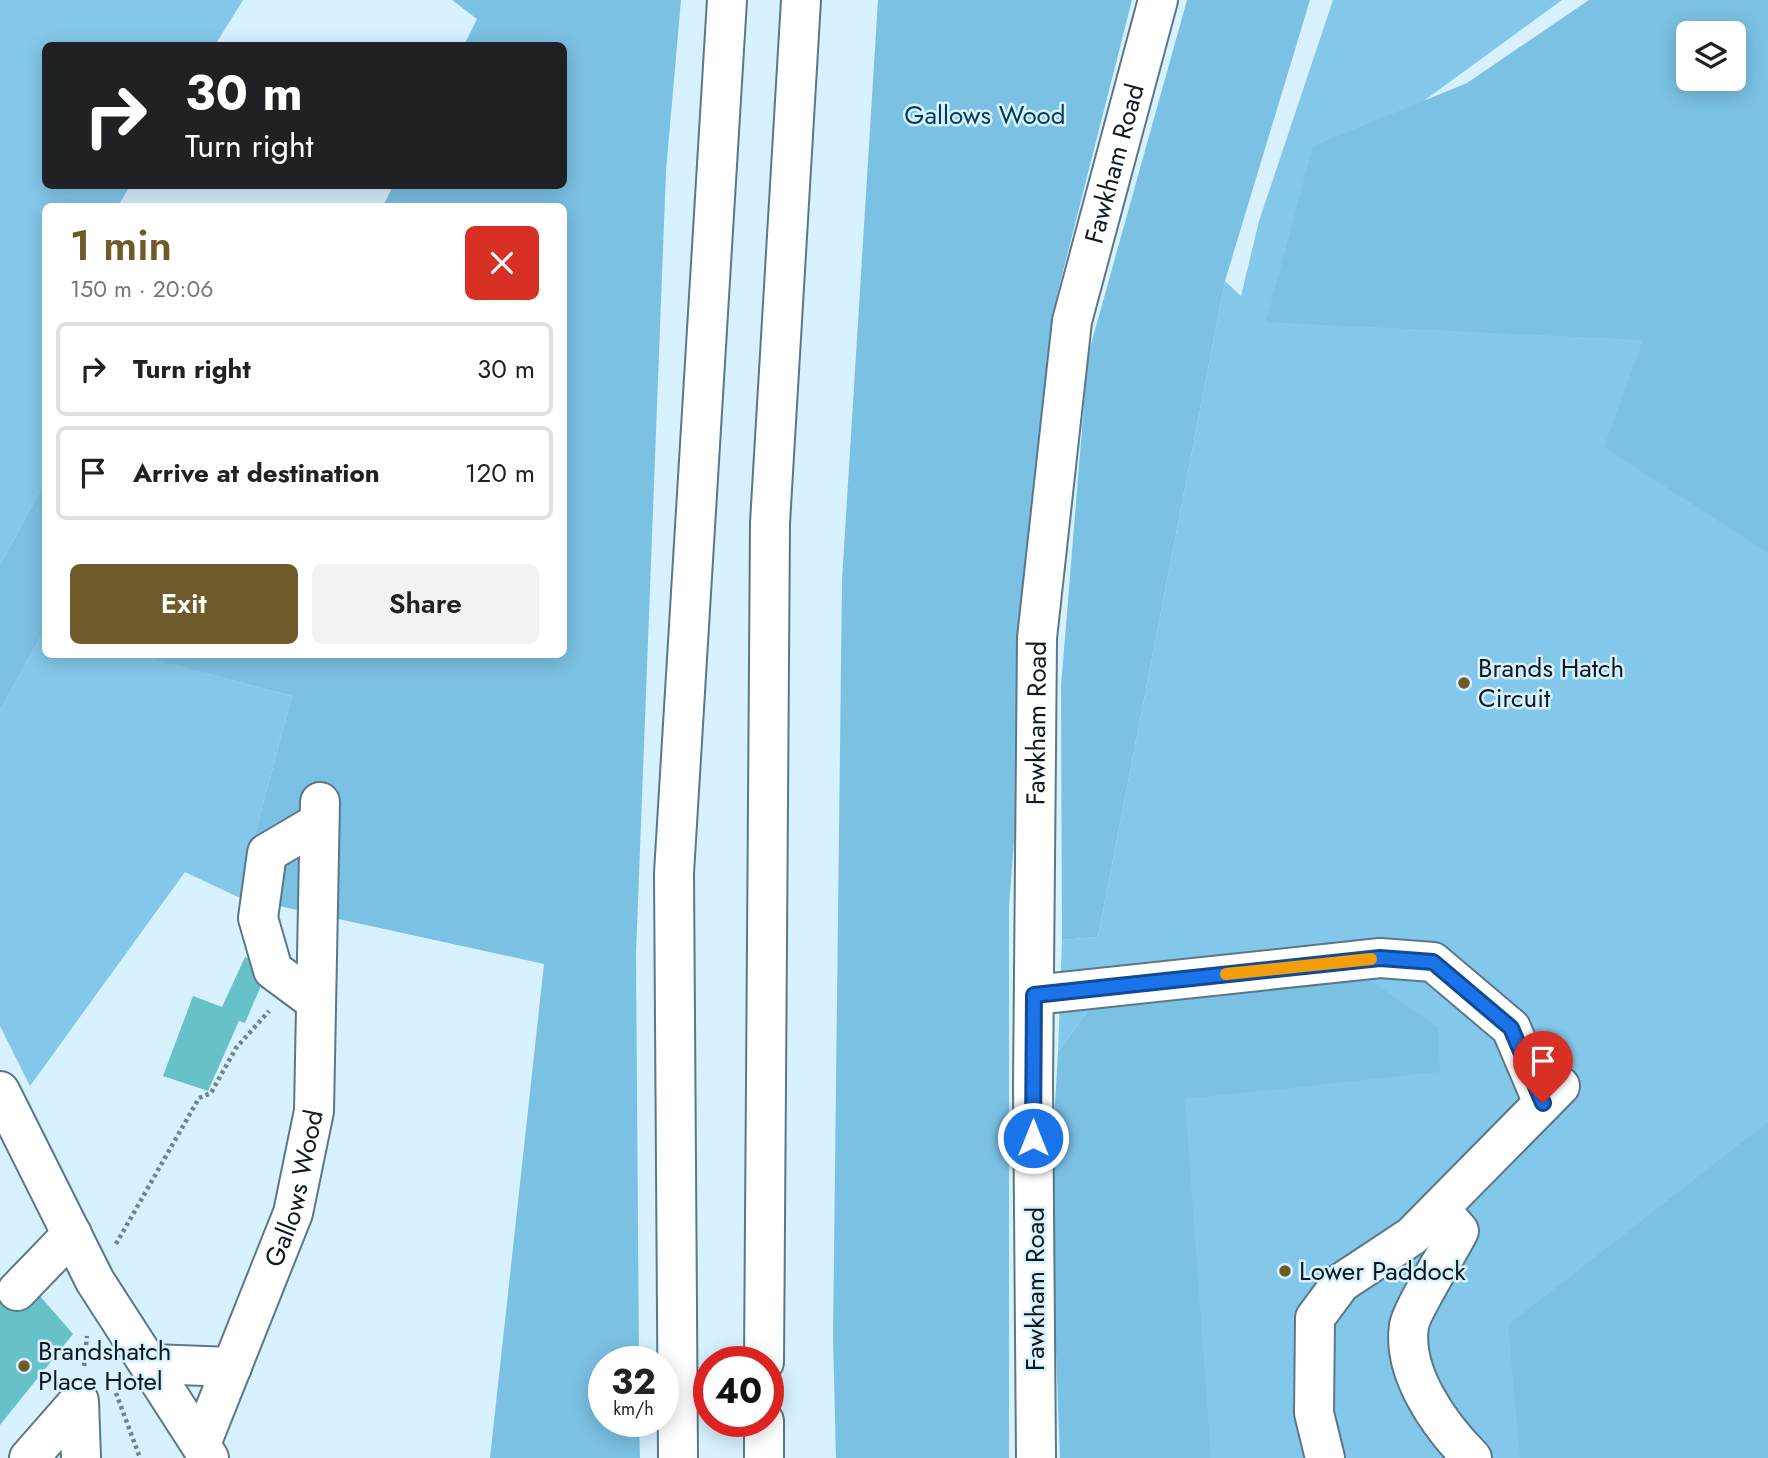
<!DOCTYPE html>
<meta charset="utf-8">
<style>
:root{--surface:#fff;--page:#f2f2f2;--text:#222;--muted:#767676;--line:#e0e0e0;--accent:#6f5b2a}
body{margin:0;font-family:Jost,sans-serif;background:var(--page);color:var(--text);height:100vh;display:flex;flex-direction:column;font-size:26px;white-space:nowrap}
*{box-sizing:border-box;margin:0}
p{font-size:23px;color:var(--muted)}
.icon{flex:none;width:38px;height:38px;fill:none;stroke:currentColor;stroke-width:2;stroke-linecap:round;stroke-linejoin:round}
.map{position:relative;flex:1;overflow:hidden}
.sheet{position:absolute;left:42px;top:203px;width:525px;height:455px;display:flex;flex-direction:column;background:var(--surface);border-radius:10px;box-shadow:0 4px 18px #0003}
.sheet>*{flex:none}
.guide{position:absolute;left:42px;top:42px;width:525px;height:147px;border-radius:10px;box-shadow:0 4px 18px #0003;background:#202124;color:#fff;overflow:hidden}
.buttons{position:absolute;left:1676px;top:21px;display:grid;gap:14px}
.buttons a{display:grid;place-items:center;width:70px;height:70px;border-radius:10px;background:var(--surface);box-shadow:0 4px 18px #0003;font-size:35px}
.speed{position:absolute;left:588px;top:1346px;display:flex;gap:14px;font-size:35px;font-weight:700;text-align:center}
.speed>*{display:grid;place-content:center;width:91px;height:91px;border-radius:50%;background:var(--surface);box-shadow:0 4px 18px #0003;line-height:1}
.speed small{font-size:18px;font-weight:400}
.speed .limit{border:10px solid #d22;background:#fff;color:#111}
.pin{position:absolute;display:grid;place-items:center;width:60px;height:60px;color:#fff;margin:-72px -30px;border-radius:50% 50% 50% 0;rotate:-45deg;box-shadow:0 0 7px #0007}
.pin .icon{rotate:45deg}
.me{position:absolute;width:77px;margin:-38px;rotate:0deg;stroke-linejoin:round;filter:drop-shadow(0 0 5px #0008)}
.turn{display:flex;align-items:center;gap:24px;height:147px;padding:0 28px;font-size:32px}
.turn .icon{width:91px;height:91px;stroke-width:2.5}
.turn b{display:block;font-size:49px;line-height:60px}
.round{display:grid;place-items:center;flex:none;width:74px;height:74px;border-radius:10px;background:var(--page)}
.summary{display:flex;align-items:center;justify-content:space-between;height:119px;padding:0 28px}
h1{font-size:42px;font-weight:600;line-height:52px;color:var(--accent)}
.cta{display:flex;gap:14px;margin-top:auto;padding:14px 28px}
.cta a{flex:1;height:80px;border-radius:10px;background:var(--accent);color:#fff;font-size:28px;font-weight:600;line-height:80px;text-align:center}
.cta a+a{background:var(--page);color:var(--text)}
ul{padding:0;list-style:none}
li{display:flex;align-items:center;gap:21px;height:94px;margin:0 14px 10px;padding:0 14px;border:4px solid var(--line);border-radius:10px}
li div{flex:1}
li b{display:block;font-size:26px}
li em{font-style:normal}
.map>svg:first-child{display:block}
.green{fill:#83c8ea}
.forest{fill:#7bc1e4;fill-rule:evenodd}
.building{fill:#67c1c8}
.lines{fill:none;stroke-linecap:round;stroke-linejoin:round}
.minor-casing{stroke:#5a7887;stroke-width:42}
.highway-casing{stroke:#5a7887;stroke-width:42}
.path{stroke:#71848e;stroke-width:4.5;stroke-dasharray:3.5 3.5;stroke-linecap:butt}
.minor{stroke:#fff;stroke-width:38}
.highway{stroke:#fff;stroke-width:38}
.route-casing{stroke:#114b97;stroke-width:18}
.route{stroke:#1a73e8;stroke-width:12}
.slow{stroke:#f59e0b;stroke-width:12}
.poi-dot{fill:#6f5b2a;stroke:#d7f1ff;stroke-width:2.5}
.labels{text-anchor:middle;stroke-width:5;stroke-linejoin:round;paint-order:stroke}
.park-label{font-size:26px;fill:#003e55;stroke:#d7f1ff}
.street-label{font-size:26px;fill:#0e1a20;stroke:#d7f1ff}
.poi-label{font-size:26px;fill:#0e1a20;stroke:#d7f1ff;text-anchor:start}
</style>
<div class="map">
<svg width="1768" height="1458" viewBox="0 0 1768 1458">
<rect width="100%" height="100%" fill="#d7f1ff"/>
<!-- green -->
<path class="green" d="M0,0H243L215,45L46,46V186H130L118,206H46L45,482L0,565Z
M1333,0H1562L1329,170L1675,335L1768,520V1458H1168L1092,1005L1058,1052L1062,940L1098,937L1225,281L1241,296L1259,221Z
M45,629L46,654L158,655L156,660L292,696L238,897L185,872L30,1086L0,1026V710Z"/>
<!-- forest -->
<path class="forest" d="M452,0H681L666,171L636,954L639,1361L604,1362V1421H639L640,1458H490L544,964L238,897L292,696L155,660L158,654H564V206H383L393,186H564V46L464,45L477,19Z
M878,0H1132L1057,295L1009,906V1458H836L833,1338L842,580Z
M1187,0H1310L1225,281L1098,937L1062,940L1061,687L1088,355Z
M1589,0H1768V553L1604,447L1643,340L1266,322L1313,146L1467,83ZM1689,33H1734V79H1689Z
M45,482V629L0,710V565Z
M1361,974L1438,1027L1440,1072L1185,1099L1211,1458H1060L1050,1189L1058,1052L1092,1005Z
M1768,1122V1458H1520L1508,1325Z"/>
<!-- building -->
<path class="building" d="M245,957L269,967L245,1023L239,1021L208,1091L163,1076L193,996L222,1007Z
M34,1289L73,1334L0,1425V1298L18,1312Z"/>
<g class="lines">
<!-- minor casing -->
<g class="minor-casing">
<g id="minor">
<path d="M1034,995L1380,958L1433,962L1511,1028L1543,1103"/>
<path d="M315,1001L273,970L258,918L267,853L318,823"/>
<path d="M0,1091L95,1281L209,1458"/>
<path d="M1440,1209L1459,1231C1450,1249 1411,1311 1409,1326C1402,1373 1440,1426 1472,1458"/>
<path d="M17,1291L72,1234"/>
<path d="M151,1364L232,1367"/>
<path id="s1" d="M201,1444L293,1213L314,1111L320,802"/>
<path d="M29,1458L79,1401L81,1458"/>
<path id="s2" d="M1036,1458L1033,1085L1037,638L1072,321L1158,0"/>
<path d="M1325,1458L1314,1413L1315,1318L1341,1283L1412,1236L1560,1086"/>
</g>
</g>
<!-- highway casing -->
<g class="highway-casing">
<path id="highway" d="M764,1362L770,523L801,0
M678,1458L674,873L727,0
M764,1458V1421"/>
</g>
<!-- path -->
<path class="path" d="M116,1244L199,1098L211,1093L236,1048L269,1011
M84,1366L87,1336
M116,1393L140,1458"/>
<!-- minor -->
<use href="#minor" class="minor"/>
<!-- highway -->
<use href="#highway" class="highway"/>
</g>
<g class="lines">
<!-- route casing -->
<g class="route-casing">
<path id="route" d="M1033,1138L1034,995L1380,958L1433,962L1511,1028L1543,1103"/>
</g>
<!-- route -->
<use href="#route" class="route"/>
<!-- slow -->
<path class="slow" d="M1226,974L1371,959"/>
</g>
<!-- markers -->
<g class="poi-dot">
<circle cx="1464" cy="683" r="7"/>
<circle cx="1285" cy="1271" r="7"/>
<circle cx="24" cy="1366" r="7"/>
</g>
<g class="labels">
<!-- park labels -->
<g class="park-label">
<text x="985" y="124">Gallows Wood</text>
</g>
<!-- street labels -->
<g class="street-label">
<text dy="9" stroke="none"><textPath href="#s2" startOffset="1302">Fawkham Road</textPath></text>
<text dy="9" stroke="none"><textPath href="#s2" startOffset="735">Fawkham Road</textPath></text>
<text dy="9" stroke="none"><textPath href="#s1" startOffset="273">Gallows Wood</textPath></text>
<text transform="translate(1035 1289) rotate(-90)" y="9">Fawkham Road</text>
</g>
<!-- poi labels -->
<g class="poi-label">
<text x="1478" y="677">Brands Hatch<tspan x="1478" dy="30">Circuit</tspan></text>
<text x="1299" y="1280">Lower Paddock</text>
<text x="38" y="1360">Brandshatch<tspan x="38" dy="30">Place Hotel</tspan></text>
</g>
</g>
</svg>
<div class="buttons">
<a><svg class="icon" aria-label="layers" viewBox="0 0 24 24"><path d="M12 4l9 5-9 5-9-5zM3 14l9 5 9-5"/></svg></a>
</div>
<div class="speed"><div>32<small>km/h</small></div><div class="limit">40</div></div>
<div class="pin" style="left:1543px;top:1103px;background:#d93025"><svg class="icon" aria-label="arrive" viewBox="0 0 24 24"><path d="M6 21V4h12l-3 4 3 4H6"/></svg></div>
<svg class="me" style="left:1033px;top:1138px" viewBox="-20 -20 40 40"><circle r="17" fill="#1a73e8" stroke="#fff" stroke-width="3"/><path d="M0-11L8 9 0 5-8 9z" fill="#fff"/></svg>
<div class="guide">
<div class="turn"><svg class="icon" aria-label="right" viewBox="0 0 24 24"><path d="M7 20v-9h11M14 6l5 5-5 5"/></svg><div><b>30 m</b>Turn right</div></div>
</div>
<section class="sheet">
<div class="summary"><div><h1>1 min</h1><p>150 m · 20:06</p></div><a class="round" style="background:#d93025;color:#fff"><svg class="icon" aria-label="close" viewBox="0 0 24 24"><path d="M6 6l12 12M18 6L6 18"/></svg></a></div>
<ul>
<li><svg class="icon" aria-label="right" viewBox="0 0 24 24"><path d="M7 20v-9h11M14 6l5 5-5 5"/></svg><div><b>Turn right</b></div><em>30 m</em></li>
<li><svg class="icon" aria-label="arrive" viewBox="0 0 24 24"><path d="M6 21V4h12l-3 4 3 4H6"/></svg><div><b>Arrive at destination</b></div><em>120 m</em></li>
</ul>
<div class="cta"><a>Exit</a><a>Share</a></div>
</section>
</div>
